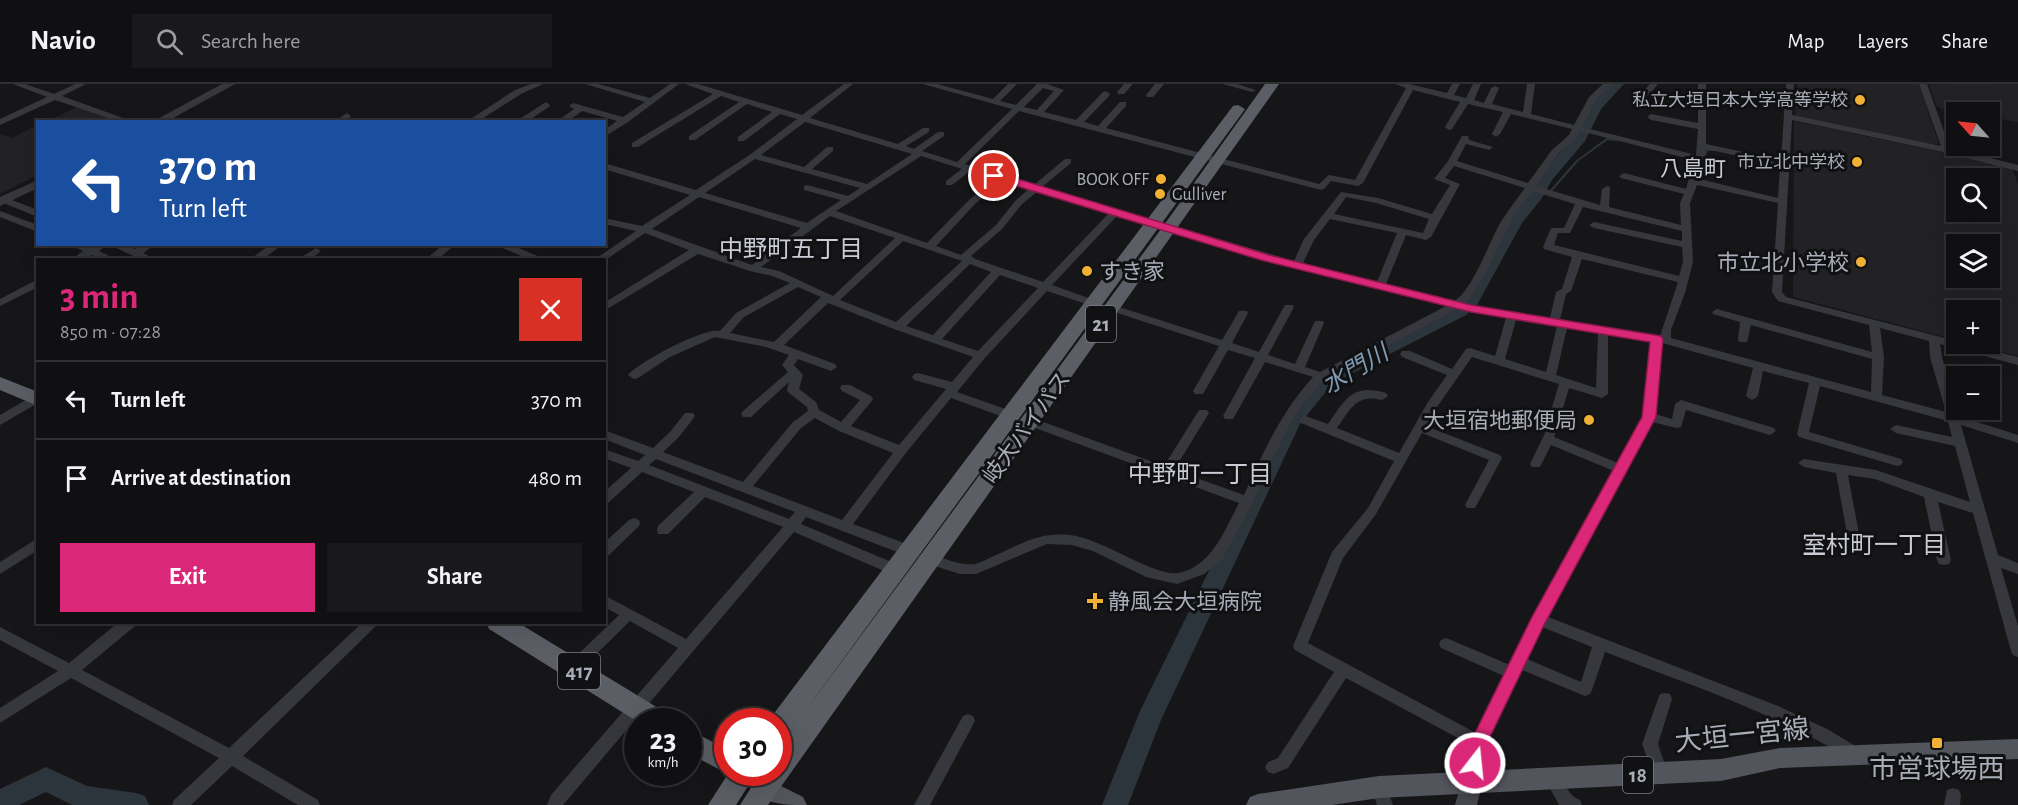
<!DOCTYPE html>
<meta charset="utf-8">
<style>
:root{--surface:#101012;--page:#19191b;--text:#f1f3f6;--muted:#9c9d9f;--line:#303032;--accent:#db2777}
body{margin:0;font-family:"Alegreya Sans","Noto Sans JP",sans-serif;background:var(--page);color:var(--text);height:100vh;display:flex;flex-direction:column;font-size:22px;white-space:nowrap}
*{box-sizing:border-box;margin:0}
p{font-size:20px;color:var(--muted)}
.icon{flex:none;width:33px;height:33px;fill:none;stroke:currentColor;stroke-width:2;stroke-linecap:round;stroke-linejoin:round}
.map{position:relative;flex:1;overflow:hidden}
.details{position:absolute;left:36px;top:174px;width:570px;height:366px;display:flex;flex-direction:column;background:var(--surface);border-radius:0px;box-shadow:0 6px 24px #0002,0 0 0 2px var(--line)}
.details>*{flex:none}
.guide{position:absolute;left:36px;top:36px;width:570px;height:126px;border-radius:0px;box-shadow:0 6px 24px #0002,0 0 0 2px var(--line);background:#1a4fa0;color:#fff;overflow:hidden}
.needle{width:39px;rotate:297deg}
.controls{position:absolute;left:1946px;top:18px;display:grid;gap:12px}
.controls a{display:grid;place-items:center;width:54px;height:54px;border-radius:0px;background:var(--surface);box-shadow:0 6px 24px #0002,0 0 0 2px var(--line);font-size:30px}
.speed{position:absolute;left:624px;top:624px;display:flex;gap:12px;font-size:30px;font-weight:700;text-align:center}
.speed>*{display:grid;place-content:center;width:78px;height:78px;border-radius:50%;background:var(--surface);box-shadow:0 6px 24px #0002,0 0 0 2px var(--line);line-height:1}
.speed small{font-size:15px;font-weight:400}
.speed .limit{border:9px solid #d22;background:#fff;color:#111}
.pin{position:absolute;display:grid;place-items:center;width:51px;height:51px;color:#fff;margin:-26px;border:3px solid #fff;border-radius:50%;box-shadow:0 2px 6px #0007}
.me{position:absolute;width:66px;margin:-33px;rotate:16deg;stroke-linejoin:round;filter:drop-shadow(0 0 4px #0008)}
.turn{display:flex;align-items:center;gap:21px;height:126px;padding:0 24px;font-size:27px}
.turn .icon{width:78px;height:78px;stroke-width:2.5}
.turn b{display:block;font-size:42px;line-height:51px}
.round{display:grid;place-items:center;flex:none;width:63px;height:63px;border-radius:0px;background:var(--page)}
.summary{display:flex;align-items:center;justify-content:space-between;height:102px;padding:0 24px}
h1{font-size:36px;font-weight:600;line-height:45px;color:var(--accent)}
.action{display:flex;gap:12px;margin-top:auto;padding:12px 24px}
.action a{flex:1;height:69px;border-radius:0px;background:var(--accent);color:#fff;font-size:24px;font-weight:600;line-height:69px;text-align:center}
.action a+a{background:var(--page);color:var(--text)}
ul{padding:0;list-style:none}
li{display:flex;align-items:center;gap:18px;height:78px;padding:0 24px;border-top:2px solid var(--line)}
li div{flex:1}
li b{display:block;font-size:22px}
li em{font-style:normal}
header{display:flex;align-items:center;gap:36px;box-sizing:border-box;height:84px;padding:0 30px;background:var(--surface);border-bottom:2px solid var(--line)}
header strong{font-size:28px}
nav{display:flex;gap:33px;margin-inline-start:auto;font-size:21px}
.search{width:420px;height:54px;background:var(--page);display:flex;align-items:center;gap:15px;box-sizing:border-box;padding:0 21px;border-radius:0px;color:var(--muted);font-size:22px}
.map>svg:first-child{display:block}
.built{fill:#222225;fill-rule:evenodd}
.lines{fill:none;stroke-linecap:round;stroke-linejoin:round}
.stream{stroke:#2c353c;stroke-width:2}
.river{fill:#2c353c;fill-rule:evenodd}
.minor{fill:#37383d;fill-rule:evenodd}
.tertiary{fill:#37383d;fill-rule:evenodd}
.secondary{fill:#45474d;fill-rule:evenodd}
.primary{fill:#53555c;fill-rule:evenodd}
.trunk{fill:#5b5e65;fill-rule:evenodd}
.route{fill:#db2777;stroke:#8e194d;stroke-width:1.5}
.poi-dot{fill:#f2b134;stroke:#111113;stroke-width:2}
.labels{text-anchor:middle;stroke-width:6;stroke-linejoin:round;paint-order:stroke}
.far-poi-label{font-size:18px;fill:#a8adb8;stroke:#111113;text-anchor:end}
.shield{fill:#111113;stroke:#7b7e86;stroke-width:1.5}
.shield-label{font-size:21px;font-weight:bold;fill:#a8adb8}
.far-quarter-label{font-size:22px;fill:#c9ccd4;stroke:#111113}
.poi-label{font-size:22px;fill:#a8adb8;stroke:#111113;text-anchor:end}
.street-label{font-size:22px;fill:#a8adb8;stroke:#111113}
.neighbourhood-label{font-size:24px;fill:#c9ccd4;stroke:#111113}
.water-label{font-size:24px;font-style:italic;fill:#7f9bb3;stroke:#111113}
.near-street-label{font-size:27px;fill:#a8adb8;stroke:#111113}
.near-poi-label{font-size:27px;fill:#a8adb8;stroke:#111113}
</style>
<header>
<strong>Navio</strong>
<div class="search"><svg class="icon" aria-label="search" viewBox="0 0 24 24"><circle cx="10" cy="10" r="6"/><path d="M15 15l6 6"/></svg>Search here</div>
<nav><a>Map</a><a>Layers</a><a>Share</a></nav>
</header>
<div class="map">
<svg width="2018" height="721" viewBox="0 0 2018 721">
<rect width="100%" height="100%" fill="#161618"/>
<!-- built -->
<path class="built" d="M1797,0H1919L1939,60L1933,61L1795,33Z
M1929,0H2018V38L1989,33V28L1944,26L1936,22Z
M77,23L121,38H46Z
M1794,37L2012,83L2018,101V272L1971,260H1989V226H1956V256L1793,213ZM1956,94H1989V128H1956ZM1956,160H1989V194H1956Z
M37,41V91L0,110V50L12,54Z"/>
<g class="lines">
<!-- stream -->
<path class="stream" d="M1703,75L1707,66H1714
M1756,76L1776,80
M1537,111L1549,109L1577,77L1607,55L1617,56"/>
<!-- river -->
<path class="river" d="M1610,0H1624L1601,25L1585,57L1552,96L1542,114L1522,139L1477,221L1466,231L1347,292L1323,311L1300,340L1161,636L1128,721H1102L1140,627L1285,332L1309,301L1335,284L1454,223L1464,214L1507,137L1530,109L1540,92L1574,52L1590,20Z
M46,683L87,702L136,709L145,712L149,721H72L46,708L19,721H0V705Z"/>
<!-- minor -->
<path class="minor" d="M13,0H25L54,10L75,0H86L62,12L134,38H120L55,16L0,41V35L47,13Z
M531,0H543L521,10L477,38H466L515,6Z
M585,0H598L650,14L670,0H679L628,38L604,53V46L617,37L582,27L567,38H556L574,25L569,22L573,19L623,33L645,18Z
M685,0H698L802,31L844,0H853L810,34L898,60L923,44H929V48L906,62L914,65L938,48H944V52L922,67L957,78L1012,25L923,0H937L993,15L1008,0H1017L1000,17L1016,21L1037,0H1047L1064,6L1044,28L1076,36L1103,8L1106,7L1110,10L1109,12L1084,38L1098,42L1120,18H1126V22L1106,44L1319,100L1329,91L1355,96L1406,4L1395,0H1409L1447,9L1452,0H1460L1454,11L1466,14L1473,0H1481L1474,16L1484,19L1491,4L1495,2L1499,4L1492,20L1523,28L1527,0H1535L1531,30L1574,41L1589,13L1603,0H1612L1596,16L1582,43L1696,71L1698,45L1651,36L1647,33L1651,30L1698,39V0H1706V60L1781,76L1786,0H1794L1792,31L1941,62L1919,0H1927L1950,64L2018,81V87L1943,68L1792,36L1782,208L1786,213L1956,257V260H1965L2018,273V281L1940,260L1942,273L1958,332L2018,351V359L1961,341L1998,471L2018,479V490L2001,484L2018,542V573L2013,571L2011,567L1973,429L1938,418L1951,476L1949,480L1944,481L1939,480L1937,476L1924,413L1875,395L1848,391L1859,450L1858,454H1848L1847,450L1836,389L1804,383L1798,379L1804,375L1876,386L1970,418L1955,362L1896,349L1890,345L1896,341L1952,353L1948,337L1820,302L1809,348L1901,375L1903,378L1901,381L1897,382L1799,353L1797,350L1809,299L1763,287L1758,312L1752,316L1746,312L1753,284L1662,259L1655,330L1672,335L1675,320L1681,316L1774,344L1776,347L1770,351L1686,326L1681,343L1677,344L1652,338L1548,533L1778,622L1829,646L1860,665L1863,670L1860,675L1855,677L1850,675C1774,628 1687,600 1605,568L1592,606L1590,610L1585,612L1522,586L1486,658L1479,699L1476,704L1471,706L1466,704L1463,699L1471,661L1346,594L1288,684L1273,690L1268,688L1265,683L1268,678L1278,674L1334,588L1295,566L1293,562L1332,468L1368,424L1394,377L1301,339L1299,336L1305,332L1328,340C1345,316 1352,299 1386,309L1388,312L1382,316C1356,309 1350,326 1337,344L1399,369L1428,318L1447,291L1402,273L1400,270L1402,267H1410L1452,285L1466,265L1470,264L1495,272L1506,234L1457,225L1325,295L1304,318L1285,349L1253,417L1222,476L1204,490L1177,500L1146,493L1093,467L1072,461L1047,460L976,490H960L925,479L923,475L925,471L930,470C944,474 960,482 975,480C982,478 989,474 996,471C1023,459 1040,448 1070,451C1101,454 1155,493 1178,489C1212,483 1225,445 1239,419L1027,341L1025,338L1027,335H1035L1164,382L1199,326H1207L1209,329L1174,386L1244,411C1263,369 1281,328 1313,293L1265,278L1233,335H1225L1223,332L1255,274L1228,266L1203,310H1195L1193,307L1219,262L1108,226L1107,224L1108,222H1116L1222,256L1239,227H1247L1248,229L1232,259L1259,268L1285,221H1293L1294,223L1268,271L1295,280L1315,237H1323L1324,239L1305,283L1320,288L1446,222L1261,175L1117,132L1052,201L1097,217L1098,219L1097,221H1089L1047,207L984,275L957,308L1014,328L1016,331L1014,334H1006L951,314L905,370L853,440L915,463L917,467L915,471L910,472L905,471L806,433L801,440L901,482L903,486L901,490L896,491L891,490L794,448L563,721H547L551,711L678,564L630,537L579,587L574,589L569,587L567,583L569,579L619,531L604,523V511L686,555L783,443L705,413L668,450H658L657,446L658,442L694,408L642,388L608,419L604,421V408L631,384L604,374V365L638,377L645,371L604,355V346L653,364L670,348L685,329H693L695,332L693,335L678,354L663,368L743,398L793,338L808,327L807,323L789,309L787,306L789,298L751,333H743L741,330L743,327L788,288L782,281L789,271L766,263L715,253L670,273L638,294L634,295L628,291C639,278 704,243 720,247L736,229L790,199L772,192L750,187L698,170L604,227V219L689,166L645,149L604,177L594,176L636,147L604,140V134L642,142L690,111L604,85V79L696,106L751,70L797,35L780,30L744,57H738V53L772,28L747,20L695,56H689V52L739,18L721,12L638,63H632V59L713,10ZM1043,4L1054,7L1037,26L1024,23ZM1413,6L1460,18L1445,43L1449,46L1452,45L1468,20L1503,28L1492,50L1496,53L1500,50L1511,30L1572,45L1569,51L1552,66L1528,99L1457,77L1466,60L1489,66L1493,63L1469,56L1468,52H1462L1448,77L1434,95L1450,101L1432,130L1378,114L1341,108L1304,155L1294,177L1042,103L1071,79V75H1065L1034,101L965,80L1019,27L1321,106L1324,105L1331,97L1358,102L1363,99ZM805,38L912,70L867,100L812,85L833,67V63H827L804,83L761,71ZM1580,47L1694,76L1686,105L1624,89L1619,92L1621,94L1684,110L1680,119L1681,141L1609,123L1610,103L1607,102L1602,105L1600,121L1536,102L1558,70L1576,54ZM1706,65L1780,81L1778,114L1699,95ZM921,72L962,85L946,97V101H952L970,87L995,95L969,116L927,159L836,127ZM755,75L860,104L848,112L807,101L804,102V106L841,116L807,139L705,109ZM1454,82L1525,104C1517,115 1509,125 1502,136C1490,155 1473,207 1454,217L1386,200L1406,151L1426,156L1431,153L1460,100L1445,94ZM1003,97L1029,105L1016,116L996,141L961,171L936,162L975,120ZM1697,101L1778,119L1772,208L1778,217L1869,241L1872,268L1717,225L1712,228L1713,230L1740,238L1738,255L1739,258H1747L1751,241L1872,275L1871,308L1671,254V246L1685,209L1693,178L1690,119ZM1532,107L1575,120L1564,144H1551L1543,163L1544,165L1572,173L1562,205L1556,208L1550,234L1465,220L1483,194L1511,137ZM1037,108L1109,129L1043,198L975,175L971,172L1002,145L1022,120ZM699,113L801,144L752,181L652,145ZM1346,113L1376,119L1429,135L1423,149L1334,130ZM1583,123L1682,147V157L1594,138L1589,141L1594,144L1682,163L1683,178L1679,192L1554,161L1558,149H1570ZM830,132L895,154L833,212L779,187L761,183ZM1330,135L1397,149L1377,198L1303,179L1314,156ZM903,157L962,177L896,238L840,216ZM1582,175L1678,198L1660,252L1560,236L1566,210L1571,207ZM970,180L991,188L933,251L906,242ZM1000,191L1038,204L978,267L942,255ZM798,203L821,213L774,258L730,249L744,233ZM828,219L894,245L973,273L952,298L918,289L914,290L912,293L914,296L946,305L899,361L851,342L871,318L873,315L871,312L850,301H842L840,304L842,307L860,316L841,338L819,326L816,318L799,305L803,291L794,281L798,275L831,287L837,283L835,280L784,261ZM1516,236L1557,242L1546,288L1505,275ZM1567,244L1598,249L1596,304L1556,291ZM1880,244L1929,257L1930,273L1946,328L1882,311L1884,273ZM1608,250L1651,257L1643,333L1618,379L1554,353L1569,304L1602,314L1608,310ZM1472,273L1559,300L1546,343L1547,345L1530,380L1532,383H1540L1551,361L1614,387L1534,532L1510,581L1451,556L1446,554L1441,556L1439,560L1441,564L1504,592L1476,649L1308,559L1343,474L1376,430L1422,349L1489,376L1465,421L1467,424H1475L1502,374L1500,371L1426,342L1437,323ZM815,334L839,347L893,369L842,436L753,402L801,344ZM656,375L795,428L789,435L649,381ZM1542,543L1592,563L1581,598L1527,575Z
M1124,0H1133L1124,10H1118L1117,8Z
M1155,0H1164L1153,13H1147L1146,11Z
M1223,0H1237L1256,6L1252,8Z
M1650,0H1658L1639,22H1633V18Z
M546,18L550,21L549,23L526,38H515Z
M347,29L351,32L345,38H334Z
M4,113L38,126V133L1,118V114Z
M0,127L38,141V148L0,133Z
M69,160H84L90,163L95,160H108L99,167L118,176H103L92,171L84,176H71L83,167Z
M108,160H123L135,165L143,160H156L143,169L157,176H142Z
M271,160H283L262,176H249Z
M444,160H456L437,176H425Z
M493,160H509L547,176H531Z
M316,164L321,167L310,176H297Z
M38,195V203L0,222V215Z
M38,309V319L0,341V331Z
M634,434L639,436L640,439L639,442L609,471L604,472V459L629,436Z
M38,454V466L0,490V478Z
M119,538H137L135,542L82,586L229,664L363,538H380L243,672L318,716L320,721H298L232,682L191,721H172L174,716L219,674L71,594L0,639V624L58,587L0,556V543L69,579Z
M1665,609L1670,610L1672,615L1658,660L1668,690L1665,695L1660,697L1655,695L1642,660L1658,615L1660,610Z
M968,630L973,632L975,637L930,721H914L963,632Z
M1553,688C1566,693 1564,710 1580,716L1582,721H1559L1545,695L1548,690Z
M1379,696L1385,698L1393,721H1377L1371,703L1373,698Z
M1953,704L1959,706L1961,711L1960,721H1944L1947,706Z"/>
<!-- tertiary -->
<path class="tertiary" d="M222,0H235L166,38H152Z
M38,96V104L0,122V113Z"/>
<!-- secondary -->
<path class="secondary" d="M1471,689L1479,692L1482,699L1477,721H1455L1463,692Z"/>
<!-- primary -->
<path class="primary" d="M2018,655V675L1780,684L1721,697L1379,714L1332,721H1246L1250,713L1258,710L1379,692L1721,675L1780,664Z
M765,694L803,713L807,721C788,721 762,721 753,705L757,697Z"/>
<!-- trunk -->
<path class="trunk" d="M1265,0H1279L768,721H740L761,688H778V664L1164,141Z
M1238,21L1245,25L1243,28L787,652L778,655V638L769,636L1233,22Z
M0,293L38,308V322L0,306Z
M486,538H517L668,630L671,638H638L489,545Z
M688,645L728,666V688H757L736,721H708L728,690L688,669Z"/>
</g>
<!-- route -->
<path class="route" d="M990,89H998L1269,171L1471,221L1661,252L1663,255L1656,333L1544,541L1487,659L1481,684L1475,687L1469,684L1466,679L1473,653L1532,533L1642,333L1650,258L1471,228L1261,176L990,94Z"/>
<!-- markers -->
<g class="poi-dot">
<circle cx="1860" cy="16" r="6"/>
<circle cx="1857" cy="78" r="6"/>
<circle cx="1161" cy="95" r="6"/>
<circle cx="1160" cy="110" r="6"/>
<circle cx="1861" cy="178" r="6"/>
<circle cx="1087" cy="187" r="6"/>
<circle cx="1589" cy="336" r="6"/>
<path d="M1092 508h6v6h6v6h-6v6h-6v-6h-6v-6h6z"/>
<rect x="1931" y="653" width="12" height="12" rx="3"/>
</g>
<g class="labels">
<!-- far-poi labels -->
<g class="far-poi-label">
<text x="1848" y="22">私立大垣日本大学高等学校</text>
<text x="1845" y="84">市立北中学校</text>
<text x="1149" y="101">BOOK OFF</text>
<text x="1172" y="116" text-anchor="start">Gulliver</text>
</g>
<!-- shield labels -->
<g class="shield">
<rect x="1086" y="222" width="30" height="36" rx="4.5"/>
<rect x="558" y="569" width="42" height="36" rx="4.5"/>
<rect x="1623" y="673" width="30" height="36" rx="4.5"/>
</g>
<g class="shield-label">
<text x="1101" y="247">21</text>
<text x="579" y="594">417</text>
<text x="1638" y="698">18</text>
</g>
<!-- far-quarter labels -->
<g class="far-quarter-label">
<text x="1693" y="92">八島町</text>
</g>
<!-- poi labels -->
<g class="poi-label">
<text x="1849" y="186">市立北小学校</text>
<text x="1099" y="195" text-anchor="start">すき家</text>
<text x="1577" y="344">大垣宿地郵便局</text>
<text x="1108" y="525" text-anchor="start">静風会大垣病院</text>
</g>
<!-- street labels -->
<g class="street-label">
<text transform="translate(1026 343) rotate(-54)" y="8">岐大バイパス</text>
</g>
<!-- neighbourhood labels -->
<g class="neighbourhood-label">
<text x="791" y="173">中野町五丁目</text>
<text x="1200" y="398">中野町一丁目</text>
<text x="1874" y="469">室村町一丁目</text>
</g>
<!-- water labels -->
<g class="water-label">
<text transform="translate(1355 285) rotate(-31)" y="8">水門川</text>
</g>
<!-- near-street labels -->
<g class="near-street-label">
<text transform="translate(1742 651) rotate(-6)" y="9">大垣一宮線</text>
</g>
<!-- near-poi labels -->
<g class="near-poi-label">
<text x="1937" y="694">市営球場西</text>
</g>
</g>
</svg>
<div class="controls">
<a><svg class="needle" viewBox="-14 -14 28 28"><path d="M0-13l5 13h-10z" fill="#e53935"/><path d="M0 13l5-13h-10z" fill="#9c9d9f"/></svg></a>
<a><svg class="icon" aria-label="search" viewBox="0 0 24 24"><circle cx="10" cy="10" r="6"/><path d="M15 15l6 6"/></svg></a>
<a><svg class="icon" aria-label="layers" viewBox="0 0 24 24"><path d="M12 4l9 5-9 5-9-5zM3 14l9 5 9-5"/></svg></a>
<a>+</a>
<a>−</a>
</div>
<div class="speed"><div>23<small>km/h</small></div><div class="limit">30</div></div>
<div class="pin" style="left:994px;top:92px;background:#d93025"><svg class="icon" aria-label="arrive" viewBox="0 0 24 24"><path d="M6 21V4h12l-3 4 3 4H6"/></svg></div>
<svg class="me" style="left:1475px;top:679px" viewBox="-20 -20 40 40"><circle r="17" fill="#db2777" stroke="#fff" stroke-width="3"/><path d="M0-11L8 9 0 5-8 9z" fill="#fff"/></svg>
<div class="guide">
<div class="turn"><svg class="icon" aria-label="left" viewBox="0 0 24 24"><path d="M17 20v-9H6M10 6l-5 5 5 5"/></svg><div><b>370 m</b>Turn left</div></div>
</div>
<section class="details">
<div class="summary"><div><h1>3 min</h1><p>850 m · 07:28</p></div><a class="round" style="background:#d93025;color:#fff"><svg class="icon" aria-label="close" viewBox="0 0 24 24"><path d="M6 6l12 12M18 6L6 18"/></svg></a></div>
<ul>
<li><svg class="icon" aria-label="left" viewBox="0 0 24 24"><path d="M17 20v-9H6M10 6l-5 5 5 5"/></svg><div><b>Turn left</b></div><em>370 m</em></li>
<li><svg class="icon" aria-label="arrive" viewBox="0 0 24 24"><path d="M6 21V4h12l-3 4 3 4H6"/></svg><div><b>Arrive at destination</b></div><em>480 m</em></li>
</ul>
<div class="action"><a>Exit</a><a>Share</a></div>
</section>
</div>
